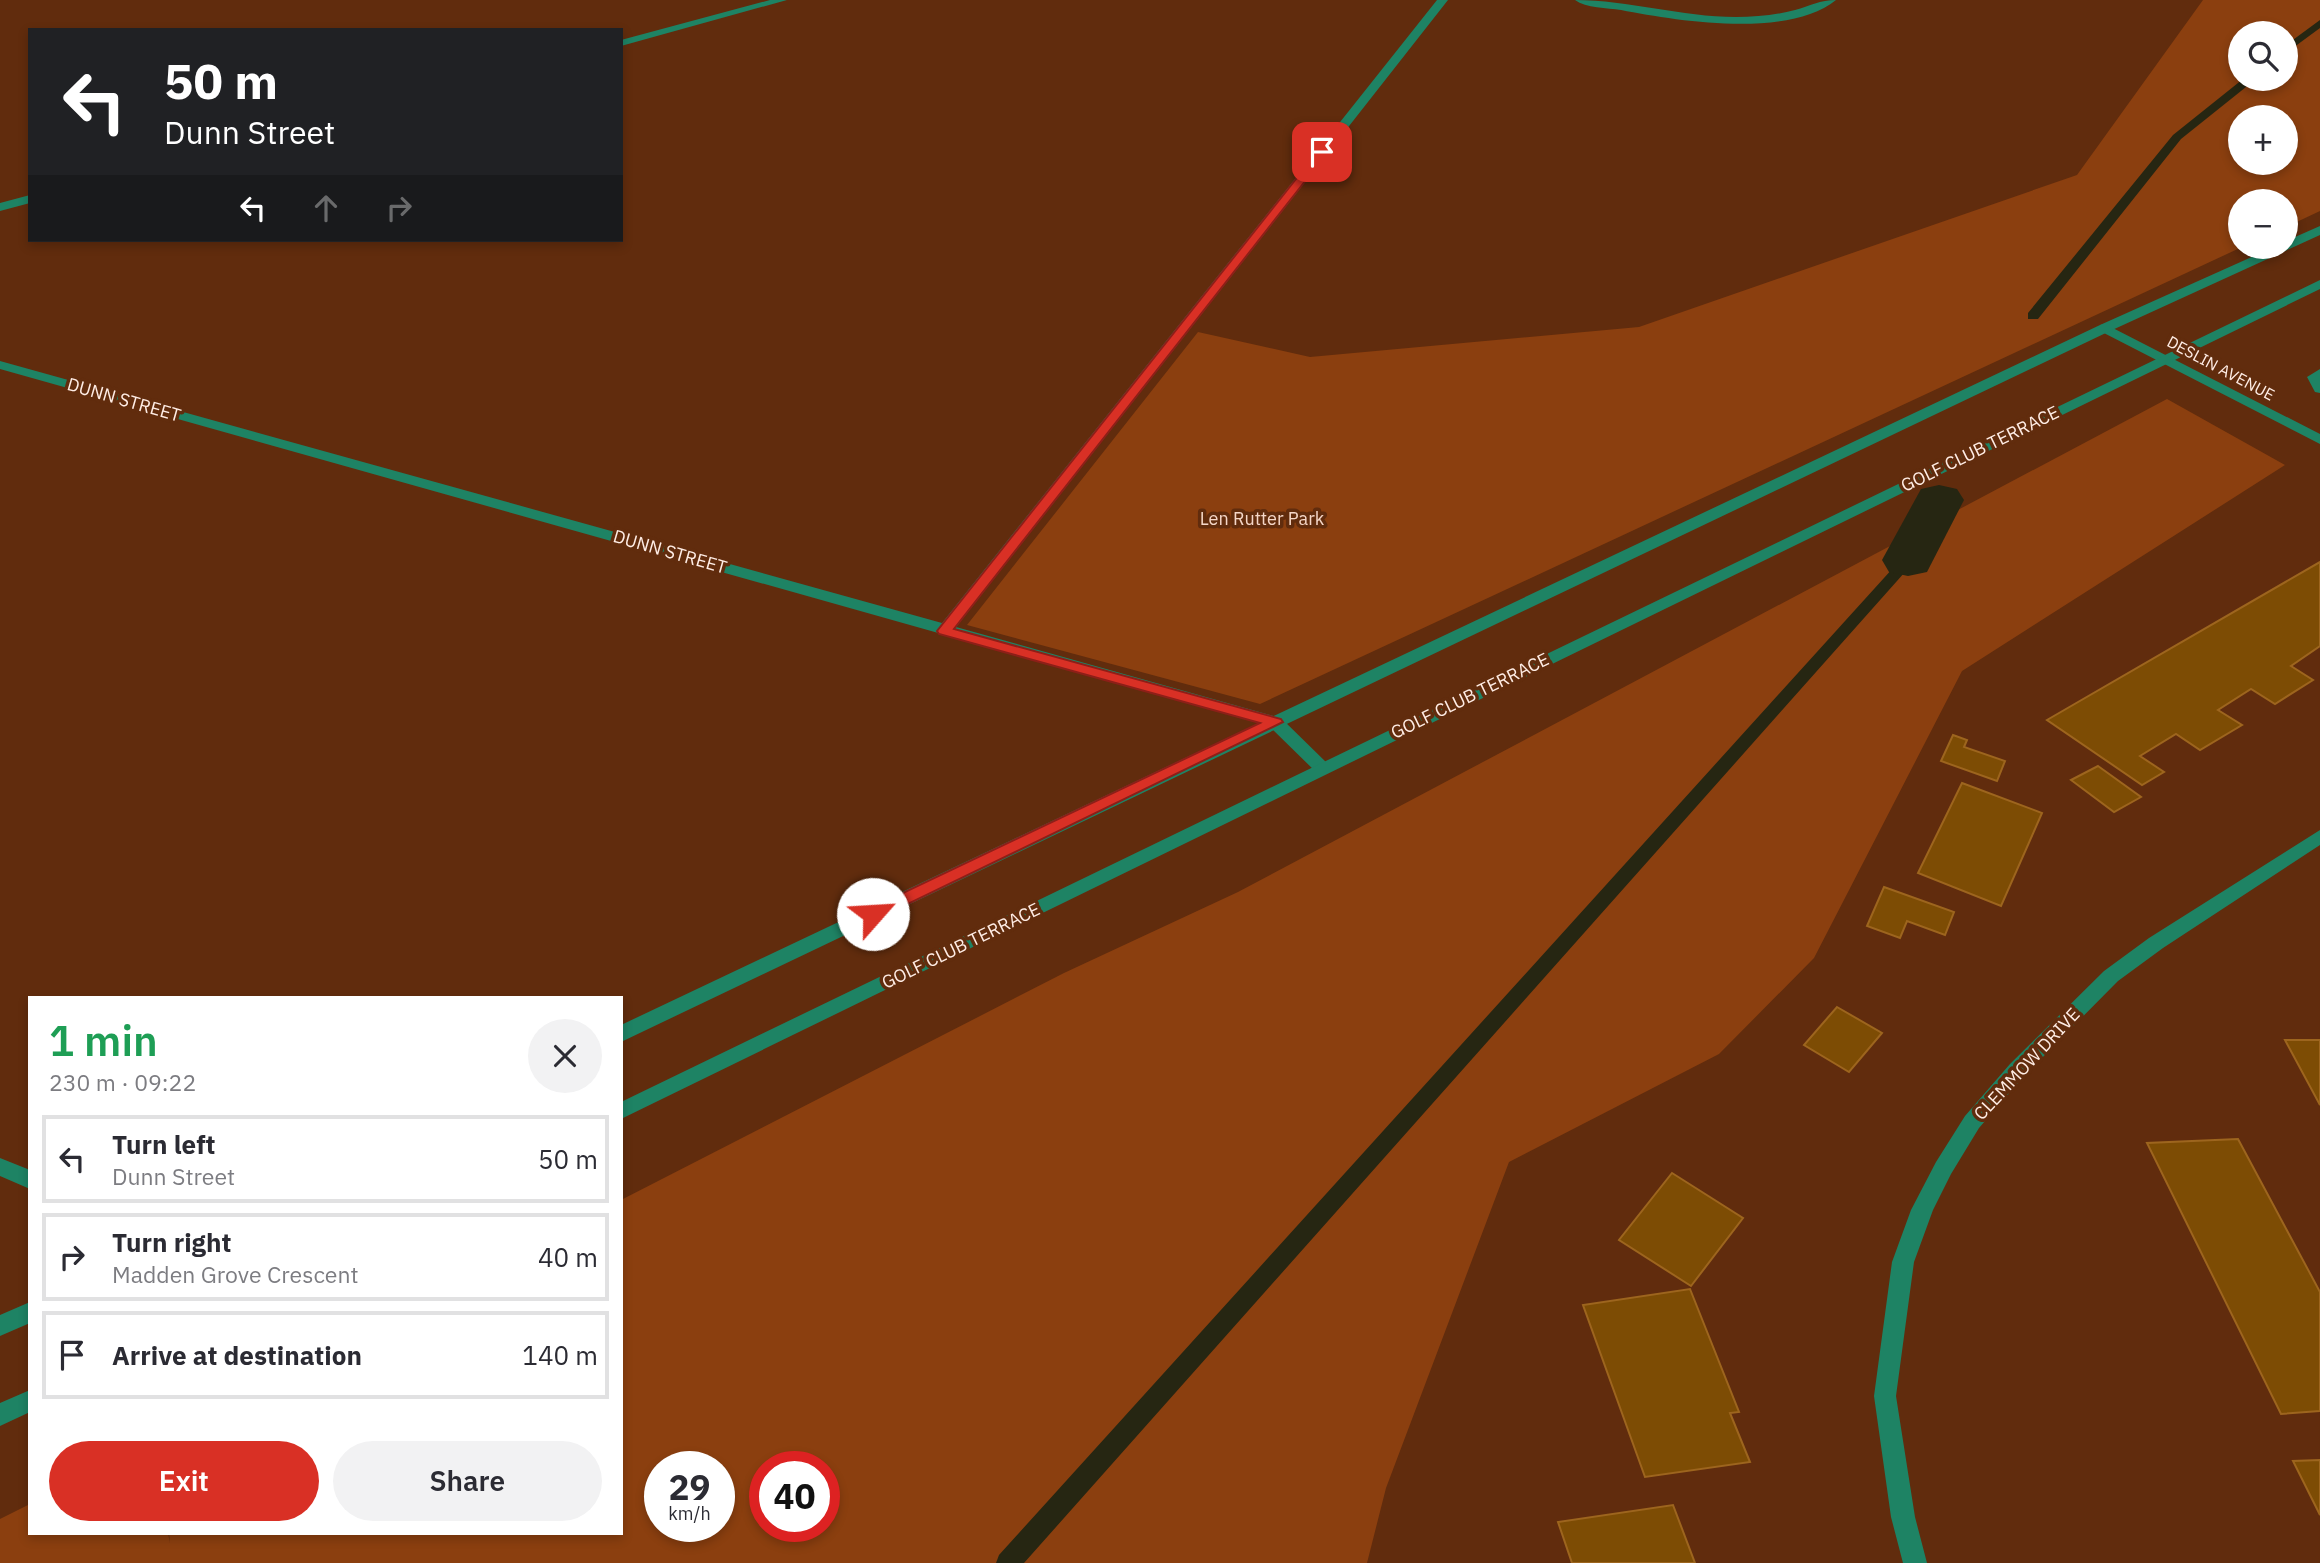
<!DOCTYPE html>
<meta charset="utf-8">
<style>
:root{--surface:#fff;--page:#f2f2f3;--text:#2b2b33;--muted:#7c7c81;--line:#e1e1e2;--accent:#d93025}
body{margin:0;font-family:"IBM Plex Sans",sans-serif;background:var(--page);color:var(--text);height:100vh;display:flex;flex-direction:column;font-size:26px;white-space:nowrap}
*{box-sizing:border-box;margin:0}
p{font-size:23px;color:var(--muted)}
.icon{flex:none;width:38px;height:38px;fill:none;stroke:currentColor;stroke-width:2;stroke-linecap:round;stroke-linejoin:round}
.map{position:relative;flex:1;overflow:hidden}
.sheet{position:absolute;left:28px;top:996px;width:595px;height:539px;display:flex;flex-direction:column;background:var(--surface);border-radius:0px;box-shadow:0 4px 10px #0003}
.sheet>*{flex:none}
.hud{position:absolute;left:28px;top:28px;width:595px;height:214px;border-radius:0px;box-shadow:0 4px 10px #0003;background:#202124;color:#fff;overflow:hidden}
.buttons{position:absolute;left:2228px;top:21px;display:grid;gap:14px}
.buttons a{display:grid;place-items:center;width:70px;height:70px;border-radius:50%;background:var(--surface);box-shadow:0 4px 10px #0003;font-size:35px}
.speed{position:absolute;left:644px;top:1451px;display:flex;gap:14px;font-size:35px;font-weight:700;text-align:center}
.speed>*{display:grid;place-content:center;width:91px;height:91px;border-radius:50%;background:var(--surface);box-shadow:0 4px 10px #0003;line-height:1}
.speed small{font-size:18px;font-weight:400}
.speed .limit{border:10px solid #d22;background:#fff;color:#111}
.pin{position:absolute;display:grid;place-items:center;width:60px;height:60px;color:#fff;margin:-30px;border-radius:14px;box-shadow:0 4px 10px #0006}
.me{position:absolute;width:77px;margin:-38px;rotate:64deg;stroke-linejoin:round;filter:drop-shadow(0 0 5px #0008)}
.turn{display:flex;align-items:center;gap:24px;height:147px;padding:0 21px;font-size:32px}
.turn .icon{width:91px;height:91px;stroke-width:2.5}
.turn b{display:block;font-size:49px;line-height:60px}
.lanes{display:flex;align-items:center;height:66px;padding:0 21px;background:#0003;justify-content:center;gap:35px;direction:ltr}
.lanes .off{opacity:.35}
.round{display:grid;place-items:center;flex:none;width:74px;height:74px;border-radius:37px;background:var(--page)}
.overview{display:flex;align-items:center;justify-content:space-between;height:119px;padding:0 21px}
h1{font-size:42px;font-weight:600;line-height:52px;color:#1e9e55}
.cta{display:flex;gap:14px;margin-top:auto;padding:14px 21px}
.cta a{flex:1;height:80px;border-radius:42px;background:var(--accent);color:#fff;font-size:28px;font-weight:600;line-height:80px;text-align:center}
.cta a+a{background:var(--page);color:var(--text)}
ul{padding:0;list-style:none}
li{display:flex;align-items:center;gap:21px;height:88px;margin:0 14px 10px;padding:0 7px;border:4px solid var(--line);border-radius:0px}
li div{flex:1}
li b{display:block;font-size:26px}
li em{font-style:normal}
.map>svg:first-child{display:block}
.green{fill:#8b3f0f;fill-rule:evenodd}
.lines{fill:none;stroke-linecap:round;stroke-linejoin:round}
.stream{fill:#262612;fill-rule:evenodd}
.canal{fill:#262612;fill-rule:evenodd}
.building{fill:#7d4c04;stroke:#9d651e;stroke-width:2}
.service{fill:#1e8364;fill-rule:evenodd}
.minor{fill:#1e8364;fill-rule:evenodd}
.tertiary{fill:#1e8364;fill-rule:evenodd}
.route{fill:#d93025;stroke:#8d1f18;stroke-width:2}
.labels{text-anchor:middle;stroke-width:7;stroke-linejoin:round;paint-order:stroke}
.far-street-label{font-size:16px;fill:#ffede5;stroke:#612c0d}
.street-label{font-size:18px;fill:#ffede5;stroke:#612c0d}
.park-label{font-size:18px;fill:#f5d7c8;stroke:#612c0d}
</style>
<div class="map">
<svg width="2320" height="1563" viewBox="0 0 2320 1563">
<rect width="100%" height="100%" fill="#612c0d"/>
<!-- green -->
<path class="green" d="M2203,0H2320V211L2286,227V201H2240L2242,247L1260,704L967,625L1198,332L1310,357L1639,327L2077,175ZM2286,33V79H2240V33ZM2286,117V163H2240V117Z
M2167,399L2285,465L1962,671L1814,958L1719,1054L1509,1162L1386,1488L1367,1563H0V1519L30,1504V1533H168L170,1543L169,1533H621V1200L1064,973L1238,892ZM719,1466V1526H660V1466ZM824,1466V1526H765V1466Z"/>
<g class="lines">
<!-- stream -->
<path class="stream" d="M2320,20V28L2286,53V45Z
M2243,79H2256L2181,139L2038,319H2028V313L2173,135Z
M1908,555L1916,560L1913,563L1024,1563H996L999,1555L1903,557Z"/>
<!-- canal -->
<path class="canal" d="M1939,485L1957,489L1964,500L1927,572L1908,576L1889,572L1882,560L1921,489Z"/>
</g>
<!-- building -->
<path class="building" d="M2320,562V646L2291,666L2313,680L2275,704L2251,689L2218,710L2242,725L2200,750L2176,734L2140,756L2164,772L2142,785L2047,720Z
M1953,735L1967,740L1964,747L2005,761L1997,781L1941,761Z
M2098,766L2141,797L2114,812L2071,780Z
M1962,783L2042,813L2001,906L1918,873Z
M1884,887L1954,912L1945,935L1907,921L1900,938L1867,926Z
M1837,1007L1882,1033L1849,1072L1804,1045Z
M2285,1040H2320V1105Z
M2238,1139L2320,1292V1411L2281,1414L2147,1143Z
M1672,1173L1743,1218L1691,1286L1619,1240Z
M1690,1289L1739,1412L1730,1413L1750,1462L1645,1477L1583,1305Z
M2320,1460V1515L2293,1461Z
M1673,1505L1695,1563H1572L1558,1522Z"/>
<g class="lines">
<!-- service -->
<path class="service" d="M2320,369V393L2315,392L2307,377Z"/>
<!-- minor -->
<path class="minor" d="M770,0H787L621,46V40Z
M1437,0H1448L956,627L1281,718L1329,765L1332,769L1323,775L1317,773L1269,726L0,369V361L942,623Z
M1575,0C1629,0 1681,17 1736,17C1756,17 1776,15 1795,10C1810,6 1820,0 1836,0C1788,39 1678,21 1621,10C1607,8 1586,8 1575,0Z
M30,195V203L0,211V203Z
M2105,324L2320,434V444L2100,331V325Z
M2320,830V845L2163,948L2118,981L2024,1076L1979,1128L1951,1174L1933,1210L1914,1262L1896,1396L1915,1517L1927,1563H1903L1891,1517L1874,1396L1892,1262L1911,1210L1936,1162L1965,1116L2010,1064L2104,971L2149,938Z
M0,1158L30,1170V1189L0,1176Z"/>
<!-- tertiary -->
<path class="tertiary" d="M2320,226V235L2110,331L621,1042V1025L2100,325L2274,247H2286V241Z
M2320,280V289L621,1119V1102Z
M30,1302V1323L0,1336V1315Z
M30,1390V1412L0,1426V1403Z"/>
</g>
<!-- route -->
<path class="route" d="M1319,150L1328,152L954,629L1281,719L1283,722L879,918H867L864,914L867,910L1260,723L939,634L937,631Z"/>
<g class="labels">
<!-- far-street labels -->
<g class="far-street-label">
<text transform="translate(2221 368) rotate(28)" y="6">DESLIN AVENUE</text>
</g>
<!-- street labels -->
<g class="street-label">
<text transform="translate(124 400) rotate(16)" y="6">DUNN STREET</text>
<text transform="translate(1980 449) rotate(-26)" y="6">GOLF CLUB TERRACE</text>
<text transform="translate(670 552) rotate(16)" y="6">DUNN STREET</text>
<text transform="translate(1470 696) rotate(-26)" y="6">GOLF CLUB TERRACE</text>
<text transform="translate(961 946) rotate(-26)" y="6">GOLF CLUB TERRACE</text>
<text transform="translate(2027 1064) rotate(-47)" y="6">CLEMMOW DRIVE</text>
</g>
<!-- park labels -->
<g class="park-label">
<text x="1262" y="525">Len Rutter Park</text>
</g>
</g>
</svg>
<div class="buttons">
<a><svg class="icon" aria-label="search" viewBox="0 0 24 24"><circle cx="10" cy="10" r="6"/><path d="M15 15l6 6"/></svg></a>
<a>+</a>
<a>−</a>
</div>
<div class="speed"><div>29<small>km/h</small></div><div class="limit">40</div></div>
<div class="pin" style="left:1322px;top:152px;background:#d93025"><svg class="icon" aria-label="arrive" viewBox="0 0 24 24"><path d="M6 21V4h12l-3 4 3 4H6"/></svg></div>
<svg class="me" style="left:873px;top:914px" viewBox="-20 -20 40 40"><circle r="19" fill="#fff"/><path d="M0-13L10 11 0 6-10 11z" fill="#d93025"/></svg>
<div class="hud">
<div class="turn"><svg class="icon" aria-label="left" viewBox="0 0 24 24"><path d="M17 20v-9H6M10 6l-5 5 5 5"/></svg><div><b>50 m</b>Dunn Street</div></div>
<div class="lanes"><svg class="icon" aria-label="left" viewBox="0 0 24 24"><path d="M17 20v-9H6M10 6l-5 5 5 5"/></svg><svg class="icon off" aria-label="ahead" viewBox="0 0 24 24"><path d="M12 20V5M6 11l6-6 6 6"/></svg><svg class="icon off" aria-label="right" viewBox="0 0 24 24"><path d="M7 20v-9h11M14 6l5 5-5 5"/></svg></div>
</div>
<section class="sheet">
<div class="overview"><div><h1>1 min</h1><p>230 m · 09:22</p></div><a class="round"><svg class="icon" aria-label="close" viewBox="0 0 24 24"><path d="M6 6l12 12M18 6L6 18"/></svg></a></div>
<ul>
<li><svg class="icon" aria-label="left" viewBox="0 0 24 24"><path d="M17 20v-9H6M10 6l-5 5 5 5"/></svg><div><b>Turn left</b><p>Dunn Street</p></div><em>50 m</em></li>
<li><svg class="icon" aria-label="right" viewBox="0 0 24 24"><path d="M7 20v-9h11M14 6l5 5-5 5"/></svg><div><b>Turn right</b><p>Madden Grove Crescent</p></div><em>40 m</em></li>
<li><svg class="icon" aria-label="arrive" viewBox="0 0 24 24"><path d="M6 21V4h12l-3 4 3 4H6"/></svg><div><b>Arrive at destination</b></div><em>140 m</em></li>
</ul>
<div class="cta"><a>Exit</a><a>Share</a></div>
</section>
</div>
